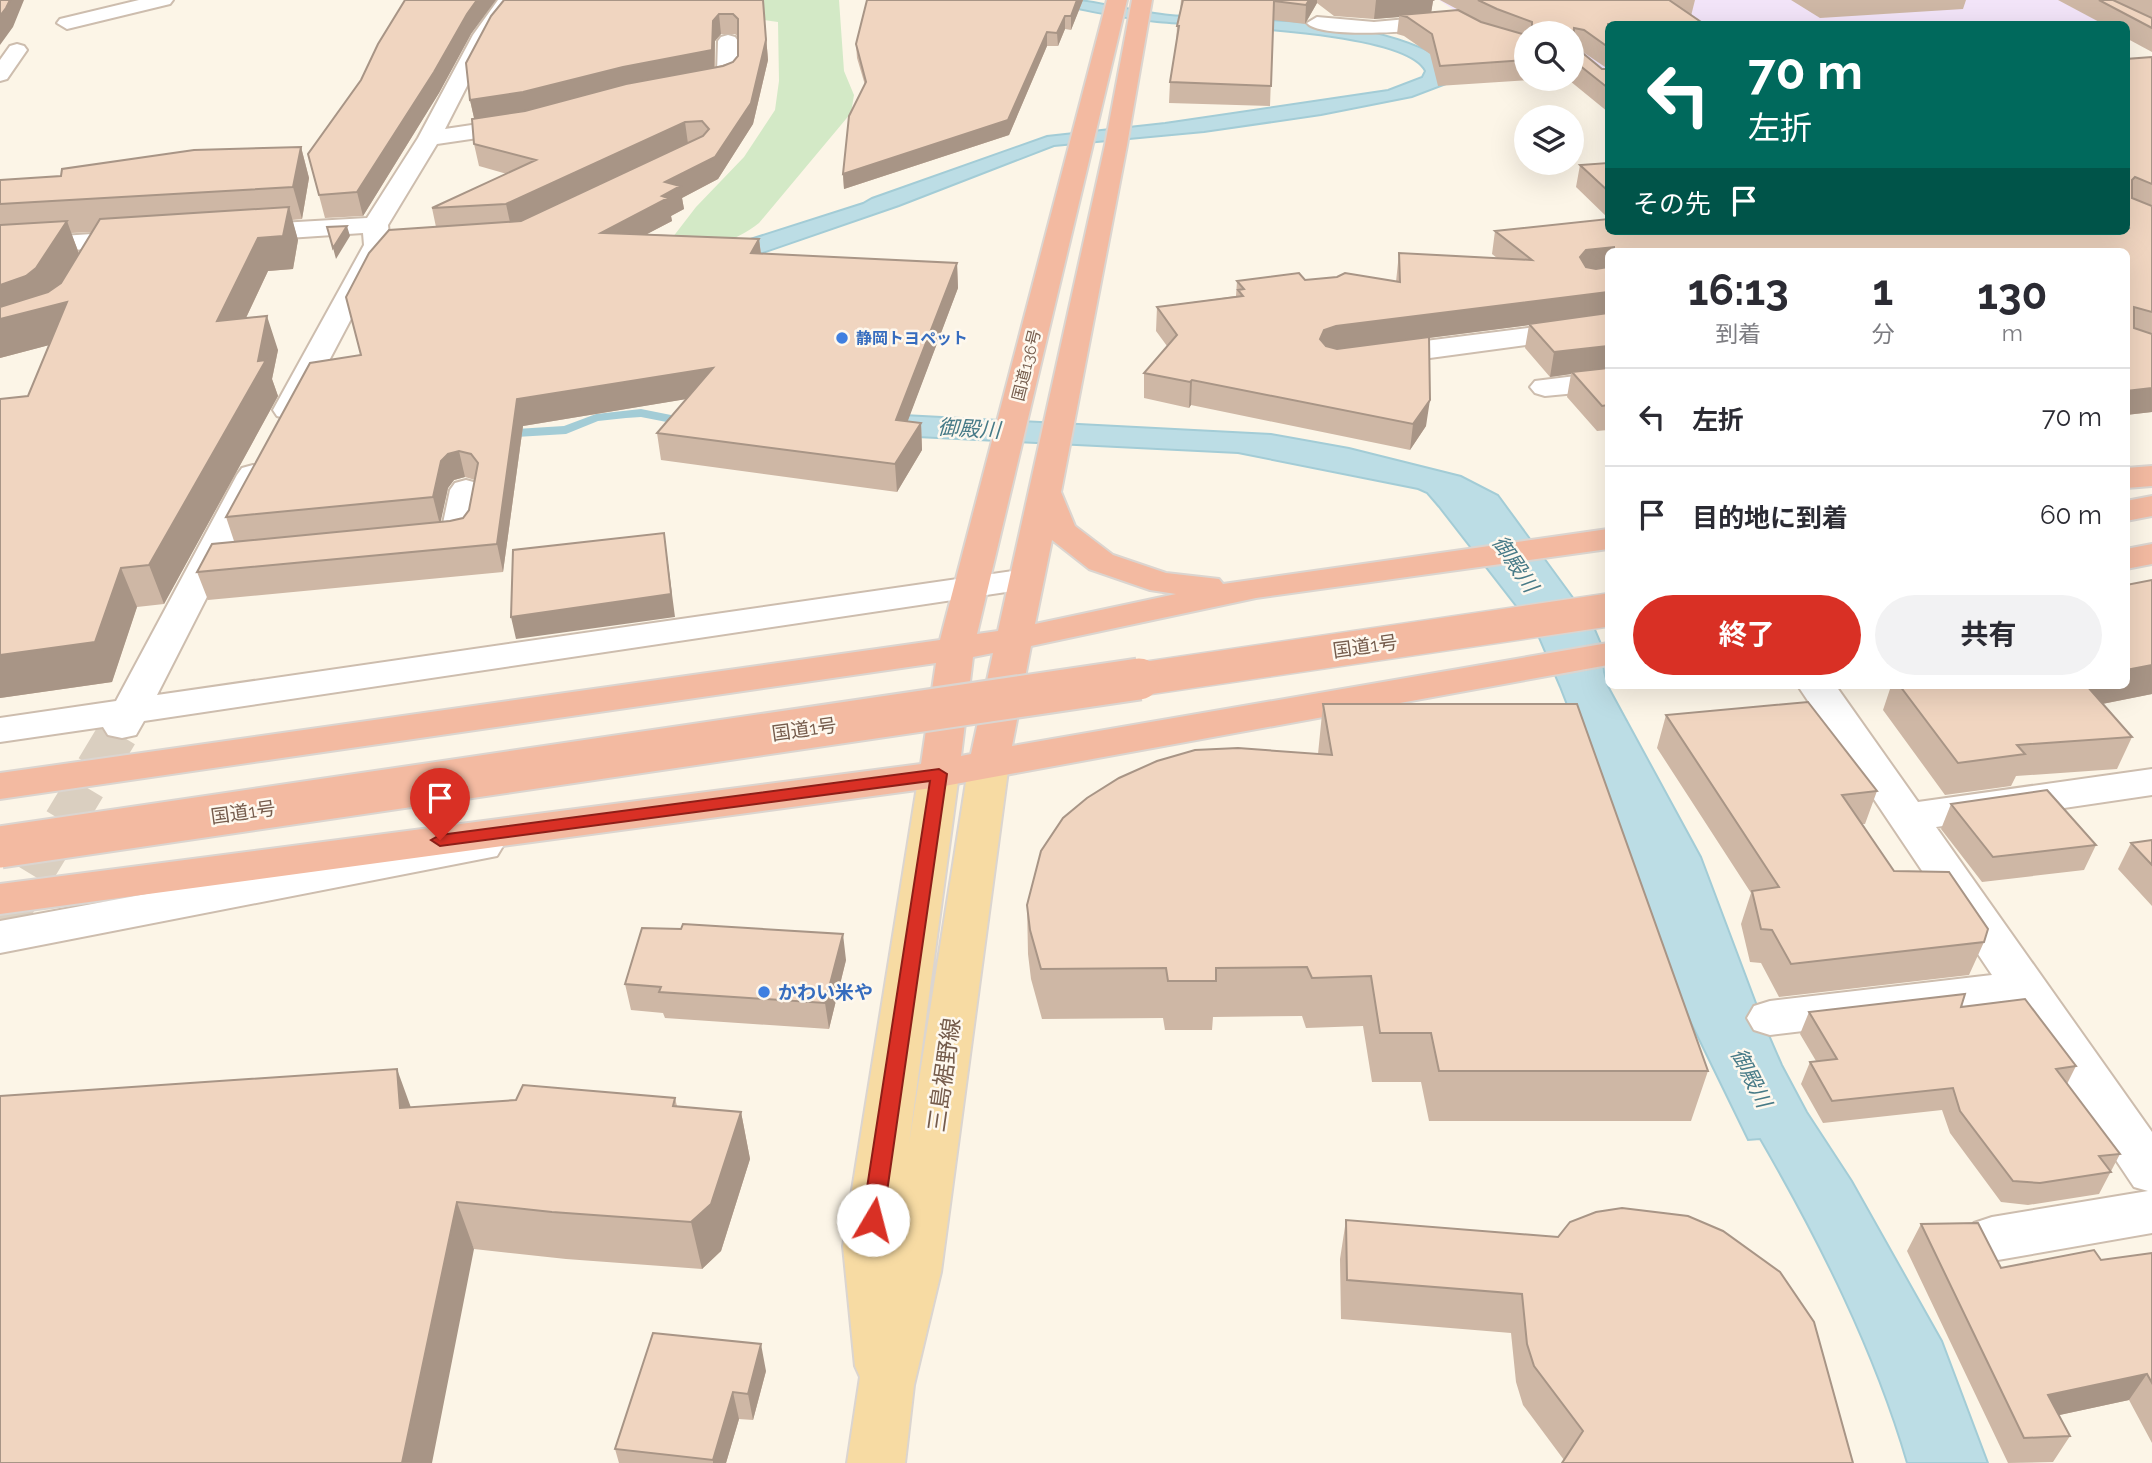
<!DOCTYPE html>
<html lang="ja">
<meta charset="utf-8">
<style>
:root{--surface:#fff;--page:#f2f2f3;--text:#2b2b33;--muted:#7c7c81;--line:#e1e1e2;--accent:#d93025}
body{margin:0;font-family:Raleway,"Noto Sans JP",sans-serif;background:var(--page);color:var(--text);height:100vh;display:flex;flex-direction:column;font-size:26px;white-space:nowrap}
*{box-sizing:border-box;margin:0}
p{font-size:23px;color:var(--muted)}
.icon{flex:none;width:38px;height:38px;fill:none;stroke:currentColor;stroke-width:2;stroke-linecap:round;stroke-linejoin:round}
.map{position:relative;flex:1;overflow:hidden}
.sheet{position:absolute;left:1605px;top:248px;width:525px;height:441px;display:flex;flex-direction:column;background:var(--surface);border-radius:10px;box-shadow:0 7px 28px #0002}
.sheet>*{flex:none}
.guide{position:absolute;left:1605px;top:21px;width:525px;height:214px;border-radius:10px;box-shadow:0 7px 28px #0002;background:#00695c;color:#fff;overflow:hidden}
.fabs{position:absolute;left:1514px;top:21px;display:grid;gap:14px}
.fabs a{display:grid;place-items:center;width:70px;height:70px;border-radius:50%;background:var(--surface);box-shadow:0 7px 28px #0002;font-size:35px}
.pin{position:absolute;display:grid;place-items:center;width:60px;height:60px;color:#fff;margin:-72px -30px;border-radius:50% 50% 50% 0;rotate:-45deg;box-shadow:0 0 7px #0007}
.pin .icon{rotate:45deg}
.me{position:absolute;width:77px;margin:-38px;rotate:8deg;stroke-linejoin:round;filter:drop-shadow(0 0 5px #0008)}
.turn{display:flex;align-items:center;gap:24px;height:147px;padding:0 28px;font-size:32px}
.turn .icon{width:91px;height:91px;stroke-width:2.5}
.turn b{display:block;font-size:49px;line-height:60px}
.then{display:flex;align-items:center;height:66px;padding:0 28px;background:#0003;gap:14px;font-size:26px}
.eta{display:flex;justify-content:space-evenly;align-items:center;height:119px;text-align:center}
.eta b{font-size:42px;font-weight:700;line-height:49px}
.primary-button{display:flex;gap:14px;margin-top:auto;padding:14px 28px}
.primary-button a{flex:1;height:80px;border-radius:42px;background:var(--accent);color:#fff;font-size:28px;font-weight:700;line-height:80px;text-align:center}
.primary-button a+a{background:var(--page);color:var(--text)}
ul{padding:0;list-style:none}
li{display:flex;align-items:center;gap:21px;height:98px;padding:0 28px;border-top:2px solid var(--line)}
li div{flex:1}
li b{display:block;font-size:26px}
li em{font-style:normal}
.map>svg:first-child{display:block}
.education{fill:#f2e4f8}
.green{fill:#d3e9c6}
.water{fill:#bcdde5;stroke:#a3ccd6;stroke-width:2}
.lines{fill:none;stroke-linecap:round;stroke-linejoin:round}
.stream{fill:#a3ccd6;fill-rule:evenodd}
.minor-tunnel{stroke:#dacfc0;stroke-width:41;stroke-dasharray:41 21;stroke-linecap:butt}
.minor-casing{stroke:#cdbdae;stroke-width:4}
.major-casing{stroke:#dbd5d0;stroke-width:4}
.highway-casing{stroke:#dbd5d0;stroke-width:4}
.minor{fill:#fff;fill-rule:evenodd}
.major{fill:#f7dba3;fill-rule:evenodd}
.highway{fill:#f3baa1;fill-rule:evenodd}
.highway-bridge-far1-casing{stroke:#dbd5d0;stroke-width:36;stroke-linecap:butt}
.highway-bridge-casing{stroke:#dbd5d0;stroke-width:45;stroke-linecap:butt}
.highway-bridge-far1{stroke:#f3baa1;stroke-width:33}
.highway-bridge{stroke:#f3baa1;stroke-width:41}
.wall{fill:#ceb7a5;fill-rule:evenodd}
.shaded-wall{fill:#a89586}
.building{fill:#f0d5c0;stroke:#a89586;stroke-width:2}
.route{fill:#d93025;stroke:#8d1f18;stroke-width:2}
.shop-dot{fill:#3f7fe0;stroke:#fef8ee;stroke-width:2.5}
.labels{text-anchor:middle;stroke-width:5;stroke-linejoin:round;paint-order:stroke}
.far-shop-label{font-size:16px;font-weight:bold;fill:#366cbe;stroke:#fef8ee;text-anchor:start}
.far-street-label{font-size:16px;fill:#755c4c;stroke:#fef8ee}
.street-label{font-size:19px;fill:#755c4c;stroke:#fef8ee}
.shop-label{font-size:19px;font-weight:bold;fill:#366cbe;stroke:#fef8ee;text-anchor:start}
.water-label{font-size:21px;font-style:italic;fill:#477a87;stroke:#fef8ee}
.near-street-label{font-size:23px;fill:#755c4c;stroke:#fef8ee}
</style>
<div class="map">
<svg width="2152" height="1463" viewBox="0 0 2152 1463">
<rect width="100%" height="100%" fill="#fcf5e7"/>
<!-- education -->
<path class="education" d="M1439,0H2075L2120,24H1608V76L1574,49L1572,33L1483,29Z"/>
<!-- green -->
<path class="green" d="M759,0H839L844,71L854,95L851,113L759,223C731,246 691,252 656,259L696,207L744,157L775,110L779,81L778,22L756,19Z"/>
<!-- water -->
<path class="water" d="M1037,0C1051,0 1066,0 1080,0C1110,4 1139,12 1170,15C1258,22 1364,14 1442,58L1449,83L1412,97L1321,115L1204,132L1054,146L899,206L731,264L827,411L1271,434L1349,448L1461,476L1498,495L1593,625L1602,646L1604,672L1608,686L1701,857L1762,1019L1782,1065L1807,1112L1852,1181L1942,1341L1988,1463H1907C1874,1350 1819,1241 1760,1139L1748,1140L1691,1023L1560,687L1537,633L1439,507L1427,493L1418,489L1238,453L816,432L699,403L719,249L863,203L872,198L1047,136L1165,123L1388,90L1422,77L1425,71C1405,30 1205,27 1157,22C1117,18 1077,9 1037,0Z"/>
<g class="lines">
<!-- stream -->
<path class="stream" d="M641,409L676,416L688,412L694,416L677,424L641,417L626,418L598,421L566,434L501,438L495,434L501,430L564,426L596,414Z"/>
<!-- minor-tunnel -->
<path class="minor-tunnel" d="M0,928L119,731"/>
<!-- minor casing -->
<g class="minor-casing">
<path id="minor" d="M139,0H173L170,4L67,29L57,23L60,19Z
M498,0H519L493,35L445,129L525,117L533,119L536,124L533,129L525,131L437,144L388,225L390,245L303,410L299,416L288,419L277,416L273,410L364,245L363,233L244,241L235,238L231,233L235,228L244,225L367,218L418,138L473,35Z
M1452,15L1462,21L1459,25C1436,31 1320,40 1307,23L1317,17L1374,22Z
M728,35L735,37L738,41V77L734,81L689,91L681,90L678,85L681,80L717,73L718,41L721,37Z
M17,44L24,46L27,50L7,79L0,81V60L10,46Z
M138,231L147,234L151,239L147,244L0,256V240Z
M1608,318V334L1378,365L1368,362L1364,356L1368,350L1378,347Z
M1608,372V390L1545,396L1535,393L1530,387L1535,381Z
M253,465L264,468L269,475L157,695L1026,569L1038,572L1043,579L1038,586L1026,589L144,721L136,735L122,738L108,735L103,727L0,742V718L116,701L237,475L242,468Z
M466,480L477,483L482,490L474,536L469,543L422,550L410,547L405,540L410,533L442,528L450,490L455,483Z
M1798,686H1836L1918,802L2152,769V795L1936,827L2152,1132V1233L1992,1261L1974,1255L1966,1239L1974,1223L1992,1217L2148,1191L2134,1187L2013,1006L1770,1035L1754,1030L1747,1018L1754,1006L1770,1001L1992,975Z
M482,832L497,836L503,846L497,856L0,953V921Z"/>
</g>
<!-- major casing -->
<g class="major-casing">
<path id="major" d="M989,750L1003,754L1009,763L941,1272L914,1385L905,1463H847L860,1377L855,1366L843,1246L919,774L925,765L939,761L953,765L959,774L909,1144L969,763L975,754Z"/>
</g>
<!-- highway casing -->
<g class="highway-casing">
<path id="highway" d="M1107,0H1127L977,634L998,631L1105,145L1132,0H1152L1127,145L1061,492L1075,526L1113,555L1166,573L1219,579L1223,584L1608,529V549L1256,598L1031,646L1012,746L1608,643V665L939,787L0,914V884L921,764L936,663L0,799V773L940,640ZM1052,540L1089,569L1150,590L1176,594L1035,624ZM993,653L971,754L961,756L973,657Z
M2152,466V486L2126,488V468Z
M2152,496V516L2126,521V501Z
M2152,544V564L2126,569V549Z"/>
</g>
<!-- minor -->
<use href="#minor" class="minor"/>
<!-- major -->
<use href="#major" class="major"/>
<!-- highway -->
<use href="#highway" class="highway"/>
<!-- highway-bridge-far1 casing -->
<g class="highway-bridge-far1-casing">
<path id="highway-bridge-far1" d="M1127,681L1608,610"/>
</g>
<!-- highway-bridge casing -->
<g class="highway-bridge-casing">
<path id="highway-bridge" d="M0,847L1139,679"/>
</g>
<!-- highway-bridge-far1 -->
<use href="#highway-bridge-far1" class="highway-bridge-far1"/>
<!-- highway-bridge -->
<use href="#highway-bridge" class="highway-bridge"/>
</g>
<!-- wall -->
<path class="wall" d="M763,0L768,60L753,124L718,179L682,198L684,209L671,216L672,221L647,234L759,239L761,254L957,263L958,288L907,422L921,423L922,450L897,492L661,460L657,433L686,399L523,426L503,572L208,600L197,572L234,541L226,517L361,355L436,227L432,208L507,174L479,166L474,144V118L470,100L466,63ZM721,34H735L738,37V56L733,62L715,67V41ZM465,477L475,480L469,510L463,518L440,522L448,488L454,480Z
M867,0H1083L1071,30L1065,29L1058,46H1047L1009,135L844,189L843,174L865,85L857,58L856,44Z
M1181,0H1435L1433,1L1431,12L1483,23L1440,0H1695L1691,16L1608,24V69L1580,50L1578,49L1602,69H1608V112L1570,81L1551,82L1547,79H1572V33H1526V79H1547L1438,86L1430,54L1404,36L1397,34L1399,17L1374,19L1334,16L1317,3L1305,24L1273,20L1270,106L1169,103L1170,82L1176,46L1177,26L1180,11Z
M1791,0H1966L1963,9L1820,18Z
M2058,0H2152V52L2126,38V24H2103Z
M471,34L439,93L363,216L325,218L308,154L361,80Z
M2152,57V412L2126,415V252H1608V430L1597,431L1567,397L1571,374L1550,377L1525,348L1529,325L1429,338L1426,426L1410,450L1191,405L1189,408L1144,398V373L1167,346L1156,331L1157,307L1236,296L1237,281L1305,280L1396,282L1399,253L1497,258L1492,254L1495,231H2126V59Z
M301,147L309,178L302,219L292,220L298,240L293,269L268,271L246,318L278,350L272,379L278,396L164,604L137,607L112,682L0,698V399L28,396L49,345L0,358V180L61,176ZM92,232L79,253L71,233Z
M1608,163V218L1576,187L1580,165Z
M2152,580V694L2102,704L2132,737L2117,769L2016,776L2011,786L1945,795L1883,710L1891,686H2126Z
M1323,704L1708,1071L1691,1121H1429L1421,1082H1372L1363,1026L1306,1028L1302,1016L1213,1017L1212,1030H1165L1163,1018L1042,1019L1031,979L1028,954L1027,905L1318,754Z
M1666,715L1877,791L1865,824H1862L1894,871L1984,942L1969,975L1779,997L1761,963L1750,962L1741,924L1751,893L1657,748Z
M1951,804L2096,845L2084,870L1982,882L1941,829Z
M2152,840V906L2118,869L2131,843Z
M846,960L829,1029L665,1018L663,1013L631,1010L625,984Z
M1961,1007L2076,1066L2067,1084L2120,1154L2099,1194L2028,1205L2001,1202L1950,1133L1942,1110L1823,1123L1801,1084L1810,1062L1816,1061L1800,1034L1809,1012Z
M675,1098L677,1106L741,1112L750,1159L721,1251L702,1269L566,1259L474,1249L411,1108Z
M1346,1220L1558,1237L1723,1231L1564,1460L1523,1405L1516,1382L1511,1333L1341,1319L1340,1259Z
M1921,1224L2001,1268L2101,1260L2152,1253V1443L2129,1400L2059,1415L2070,1436L2053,1462L2008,1463L1907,1251Z
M766,1371L753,1420L739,1419L726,1463H619L615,1449Z"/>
<!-- shaded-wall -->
<path class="shaded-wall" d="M10,0H24L13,27L0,45V16Z
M477,0H496L471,34L439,93L363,216L357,192L467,14Z
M763,0L768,60L753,124L718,179L682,198L684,209L671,216L672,221L605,256L601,233L665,182L715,157Z
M1077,0H1083L1071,30V16Z
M1309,0H1317V3L1305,24L1306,5Z
M1376,0H1435L1433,1L1431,14L1400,15L1399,17L1374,19Z
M719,14L721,34L715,41L714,71L475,122L470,100L713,21Z
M1065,16V29L1058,46L1057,33Z
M1047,32V46L1009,135L844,189L843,174Z
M685,122L688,144L511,227L506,204Z
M301,147L309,178L302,219L293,187Z
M289,207L298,240L293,269L268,271L228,356L217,321L258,238Z
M67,221L79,254L67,302L80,337L0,358V285Z
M347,226L350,236L336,259L333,248Z
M759,239L762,263L751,253Z
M1614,247L1613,252H1608V270L1582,273L1580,257L1586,250Z
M957,263L958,288L898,447L896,420Z
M1608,292V313L1529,324V325L1334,350L1322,355L1320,339L1324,330L1336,326Z
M267,316L278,350L272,379L278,396L164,604L149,565L258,361Z
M1608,346V370L1572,372L1571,374L1550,377L1554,352Z
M713,368L717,394L523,426L503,572L497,544L517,399Z
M1192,380L1191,405L1189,408L1190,382Z
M2152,388V412L2126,415V391Z
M1430,400L1426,426L1410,450L1413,424Z
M921,423L922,450L897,492L895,464Z
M459,451L465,477L454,480L448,488L440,525L433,497L441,461L448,454Z
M664,533L675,617L516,639L511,617Z
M121,568L137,607L112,682L0,698V655Z
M2152,665V694L2067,711L2078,686H2126V670Z
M843,934L846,960L829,1029L825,1003Z
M397,1069L414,1116L400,1108Z
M741,1112L750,1159L721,1251L702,1269L691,1222Z
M457,1202L474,1249L432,1463H402Z
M761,1344L766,1371L753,1420L748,1394Z
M2147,1374L2129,1400L2032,1421L2048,1395Z
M733,1392L739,1419L726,1463H713V1460Z"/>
<!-- building -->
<path class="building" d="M0,0H10L6,8L0,16Z
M405,0H477L467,14L434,72L357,192L319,195L308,154L361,80L378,44Z
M504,0H763L766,40L751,103L715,157L665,182L680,186L662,196L668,198L601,233L759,239L751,253L957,263L896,420L921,423L895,464L657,433L713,368L517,399L497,544L197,572L212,544L450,521L463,518L469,510L478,463L471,454L459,451L448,454L441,461L433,497L226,517L310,363L361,355L346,297L369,253L389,230L521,221L703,136L709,129L702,121L685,122L506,204L432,208L536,160L474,144L472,119L525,111L626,84L723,66L733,62L738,56V19L733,14H719L713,21L712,50L623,67L523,92L470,100L466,63L491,16Z
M867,0H1077L1071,16H1065L1057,33L1047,32L1008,120L843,174L849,116L866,82L856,44Z
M1183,0H1309L1306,5L1274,1L1271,86L1170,82L1179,26H1177Z
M1478,0H1669L1704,24H1608V47L1584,30L1574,28L1573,45L1602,69H1608V88L1574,61H1572V33H1532V22L1497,9Z
M2099,0H2113L2152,18V28Z
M1458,10L1481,22L1526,35V60L1440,66L1432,34L1407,17L1400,15Z
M2152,57V184L2135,177L2132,180V198L2152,206V312L2134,307V328L2152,334V388L2126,391V252H1614V247L1586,250L1580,257L1586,267L1596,269L1608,267V292L1336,326L1324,330L1320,339L1326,346L1337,349L1429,337L1430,400L1413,424L1192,380L1190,382L1144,373L1177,335L1157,307L1243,296L1238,290L1244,289L1237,281L1299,273L1305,280L1337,277L1345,273L1400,282L1399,253L1532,260L1495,231L1608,219V231H2126L2129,228L2126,225V59Z
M301,147L293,187L0,204V180L61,176L62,169L194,150Z
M1608,163V191L1580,165Z
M289,207L283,236L258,238L217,321L267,316L258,361L266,360L149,565L121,568L95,642L0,655V399L28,396L67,302L0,319V307L48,292L61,283L100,219Z
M67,221L36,268L26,276L0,285V225Z
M347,226L333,248L327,227Z
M1608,313V346L1554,352L1529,324Z
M1608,368V405L1602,406L1572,372Z
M664,533L671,594L511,617L513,550Z
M2152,580V665L2126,670V585Z
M1900,686H2087L2132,737L2017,745L2025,754L1958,763Z
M1808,702L1877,791L1842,795L1894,871L1949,872L1988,929L1984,942L1791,964L1772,930L1761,929L1752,891L1779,887L1666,715Z
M1323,704H1577L1708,1071H1439L1431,1033H1380L1371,976L1312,978L1307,967L1216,968V981H1168L1166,968L1041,969L1030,930L1027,905L1041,851L1063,818L1087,798L1119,778L1157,761L1195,750L1238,748L1332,755Z
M2047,790L2096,845L1993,857L1951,804Z
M2152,840V865L2131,843Z
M683,924L843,934L825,1003L659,992L661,987L625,984L642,928L681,929Z
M1965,994L1961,1007L2025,999L2076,1066L2056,1069L2120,1154L2099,1156L2111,1172L2040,1183L2013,1181L1960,1111L1953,1088L1832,1101L1810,1062L1837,1059L1809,1012Z
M397,1069L400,1108L516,1100L523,1085L675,1098L673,1106L741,1112L711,1204L691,1222L552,1212L457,1202L402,1463H0V1096Z
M1622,1208L1688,1216L1723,1231L1780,1272L1814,1322L1853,1463H1562L1583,1431L1534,1366L1527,1344L1522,1294L1347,1280L1346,1220L1558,1237L1570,1222L1596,1212Z
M1978,1223L2001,1268L2094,1250L2101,1260L2152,1253V1383L2147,1374L2048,1395L2070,1436L2024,1438L1921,1224Z
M653,1333L761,1344L748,1394L733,1392L713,1460L615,1449Z"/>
<!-- route -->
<path class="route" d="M939,769L947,774L883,1220L880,1226L873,1229L865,1226L862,1220L930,781L440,846L431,840L440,835Z"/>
<!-- markers -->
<g class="shop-dot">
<circle cx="842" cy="338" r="7"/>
<circle cx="764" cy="992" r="7"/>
</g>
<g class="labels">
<!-- far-shop labels -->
<g class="far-shop-label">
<text x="856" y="344">静岡トヨペット</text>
</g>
<!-- far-street labels -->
<g class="far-street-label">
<text transform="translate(1026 365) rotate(-76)" y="6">国道136号</text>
</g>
<!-- street labels -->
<g class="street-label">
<text transform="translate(1365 646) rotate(-8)" y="7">国道1号</text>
<text transform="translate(804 729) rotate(-8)" y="7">国道1号</text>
<text transform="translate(243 812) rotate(-8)" y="7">国道1号</text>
</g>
<!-- shop labels -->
<g class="shop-label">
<text x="778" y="999">かわい米や</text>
</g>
<!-- water labels -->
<g class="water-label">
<text transform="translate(969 429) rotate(3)" y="7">御殿川</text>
<text transform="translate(1515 564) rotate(56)" y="7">御殿川</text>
<text transform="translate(1751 1078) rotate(63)" y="7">御殿川</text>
</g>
<!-- near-street labels -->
<g class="near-street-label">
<text transform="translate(944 1075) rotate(-82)" y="8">三島裾野線</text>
</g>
</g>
</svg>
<div class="fabs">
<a><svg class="icon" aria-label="search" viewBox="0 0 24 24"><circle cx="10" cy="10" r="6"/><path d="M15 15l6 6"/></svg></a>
<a><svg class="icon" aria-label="layers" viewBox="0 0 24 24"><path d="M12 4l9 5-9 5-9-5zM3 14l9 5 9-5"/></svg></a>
</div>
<div class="pin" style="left:440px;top:840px;background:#d93025"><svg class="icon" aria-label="arrive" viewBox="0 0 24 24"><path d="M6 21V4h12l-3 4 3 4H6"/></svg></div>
<svg class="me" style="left:873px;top:1220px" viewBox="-20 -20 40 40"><circle r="19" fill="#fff"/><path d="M0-13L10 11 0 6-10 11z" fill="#d93025"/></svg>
<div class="guide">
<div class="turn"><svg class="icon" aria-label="left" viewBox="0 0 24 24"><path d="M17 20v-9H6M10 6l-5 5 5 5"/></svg><div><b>70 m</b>左折</div></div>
<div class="then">その先<svg class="icon" aria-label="arrive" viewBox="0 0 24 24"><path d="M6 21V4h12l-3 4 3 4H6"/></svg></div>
</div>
<section class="sheet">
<div class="eta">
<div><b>16:13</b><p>到着</p></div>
<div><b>1</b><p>分</p></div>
<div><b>130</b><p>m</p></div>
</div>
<ul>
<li><svg class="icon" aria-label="left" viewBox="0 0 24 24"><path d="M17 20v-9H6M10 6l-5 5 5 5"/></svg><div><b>左折</b></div><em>70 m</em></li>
<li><svg class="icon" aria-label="arrive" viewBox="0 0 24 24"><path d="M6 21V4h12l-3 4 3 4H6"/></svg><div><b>目的地に到着</b></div><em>60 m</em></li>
</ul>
<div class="primary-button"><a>終了</a><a>共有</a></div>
</section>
</div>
